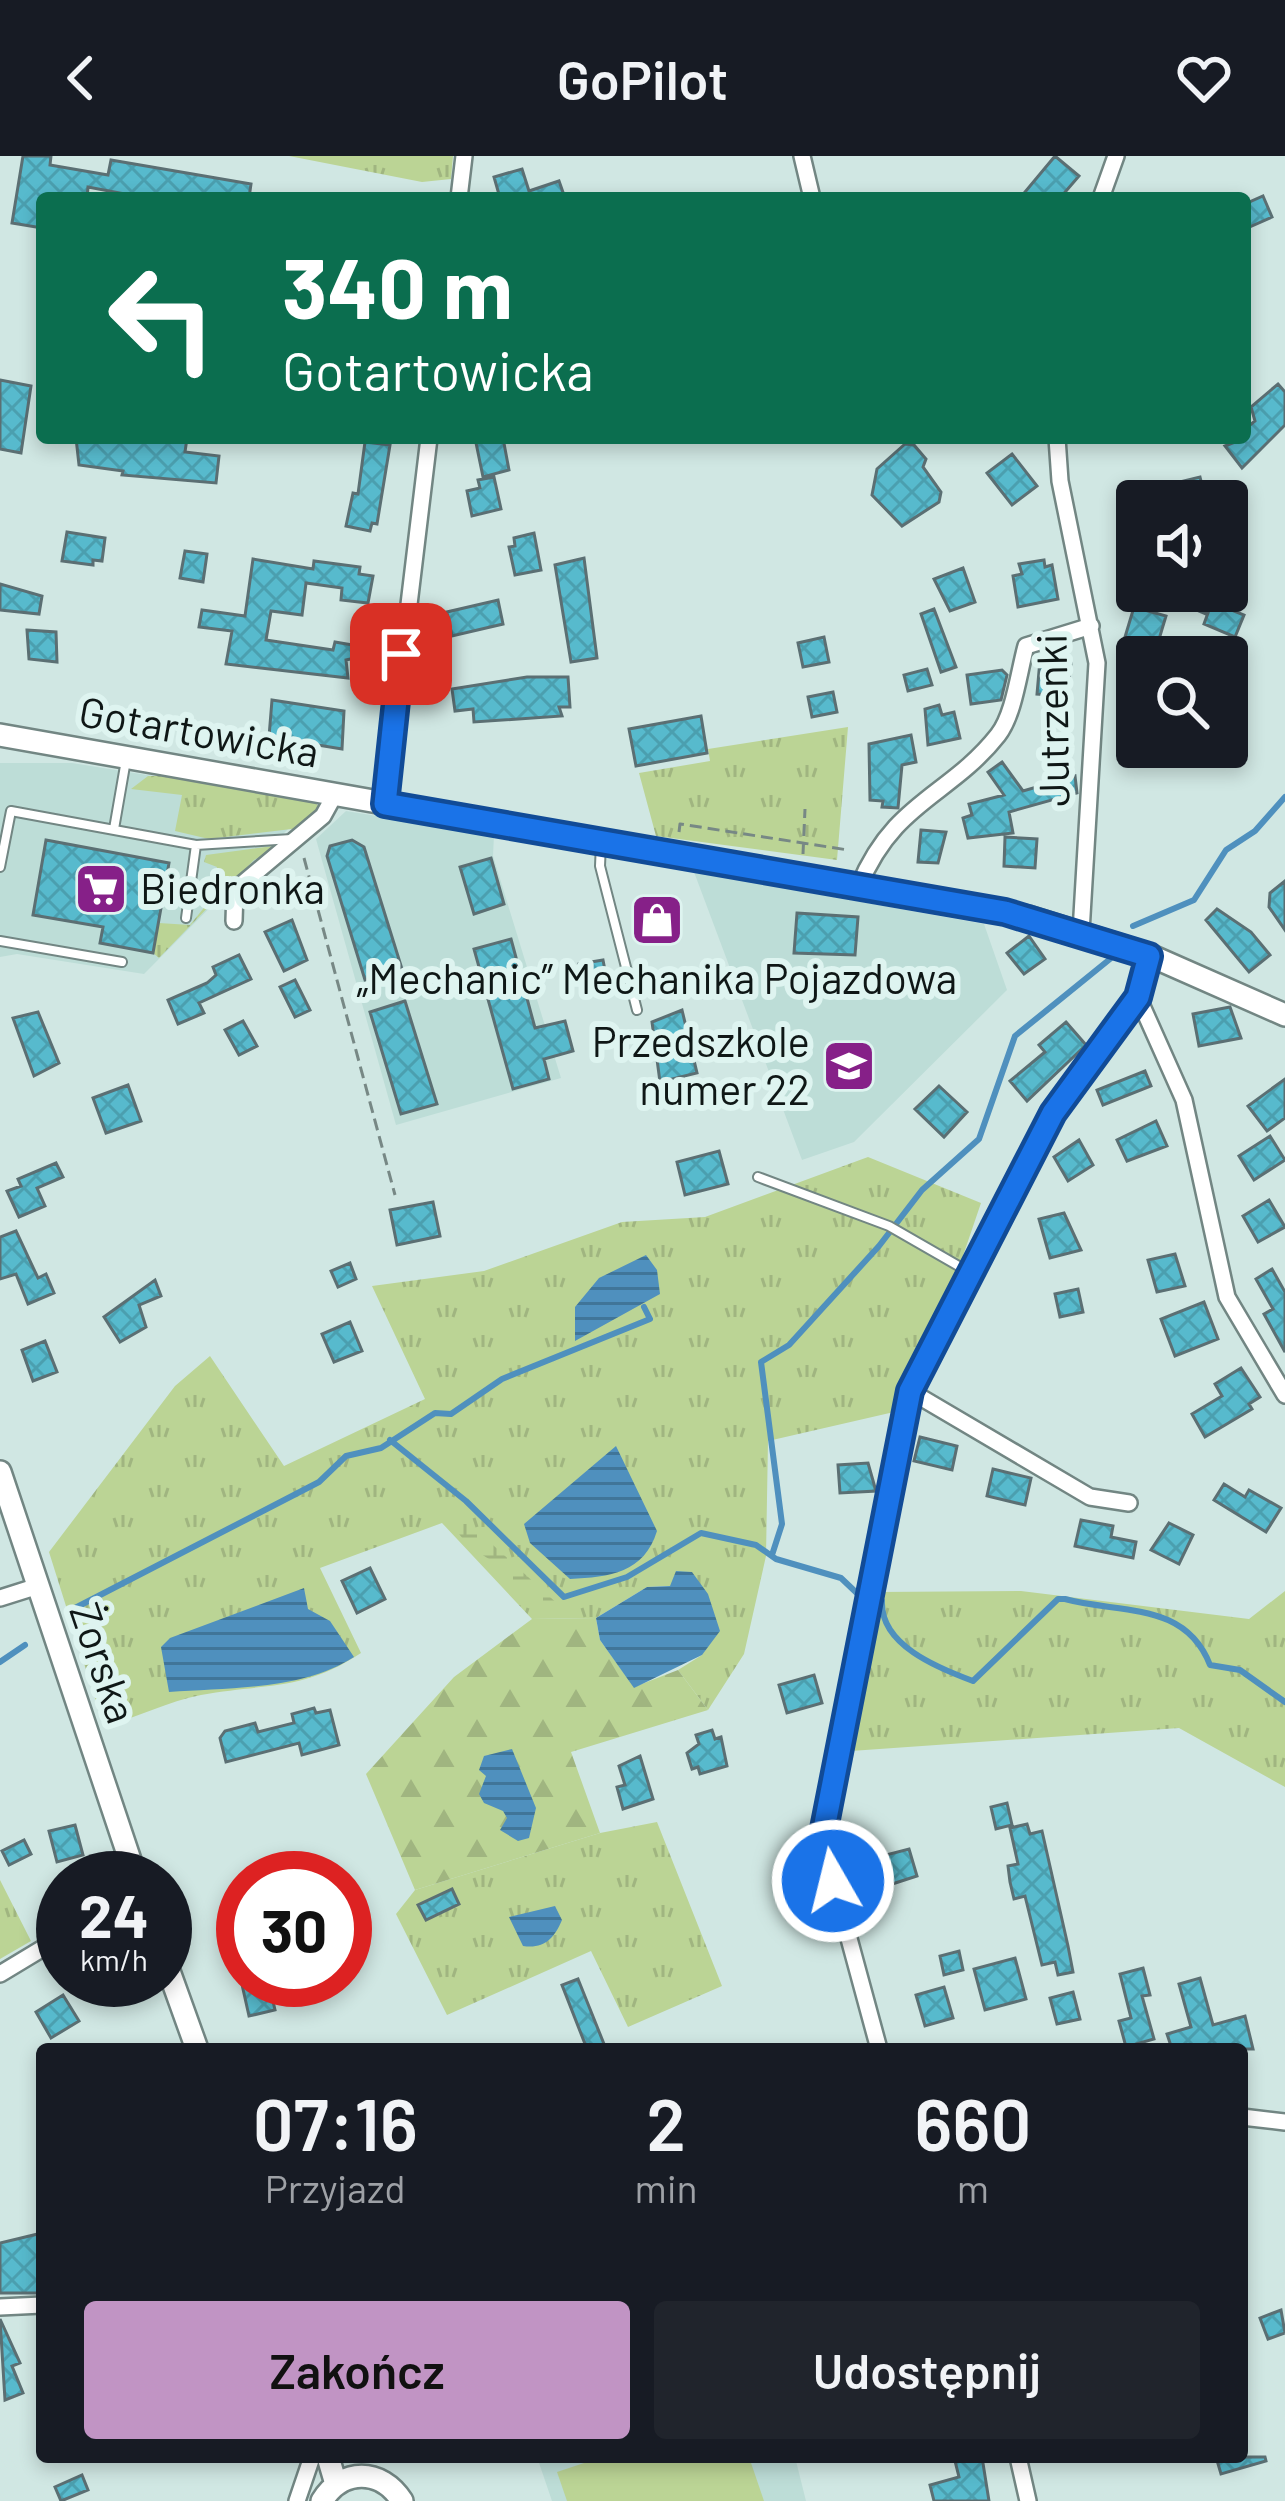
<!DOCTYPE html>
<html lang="pl">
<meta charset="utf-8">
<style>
:root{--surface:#171b24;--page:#20242c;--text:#f1f3f6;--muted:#9ea1a6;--accent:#c194c4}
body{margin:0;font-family:Barlow,sans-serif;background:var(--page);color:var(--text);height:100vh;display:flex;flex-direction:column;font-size:45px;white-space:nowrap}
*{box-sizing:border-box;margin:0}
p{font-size:39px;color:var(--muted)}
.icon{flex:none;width:66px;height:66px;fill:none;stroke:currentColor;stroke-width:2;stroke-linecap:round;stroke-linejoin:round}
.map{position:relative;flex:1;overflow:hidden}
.side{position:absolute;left:36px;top:1887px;width:1212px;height:420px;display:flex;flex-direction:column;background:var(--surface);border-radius:12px;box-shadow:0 6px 18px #0003}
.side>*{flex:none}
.guide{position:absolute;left:36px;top:36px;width:1215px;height:252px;border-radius:12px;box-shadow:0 6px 18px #0003;background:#0b6e4f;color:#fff;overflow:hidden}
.fabs{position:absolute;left:1116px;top:324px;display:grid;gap:24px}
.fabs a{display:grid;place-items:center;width:132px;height:132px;border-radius:12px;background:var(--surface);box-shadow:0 6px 18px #0003;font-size:60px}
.speed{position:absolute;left:36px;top:1695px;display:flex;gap:24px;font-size:60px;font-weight:700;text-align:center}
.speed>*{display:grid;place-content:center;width:156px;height:156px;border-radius:50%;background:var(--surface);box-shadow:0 6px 18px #0003;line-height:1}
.speed small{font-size:30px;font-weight:400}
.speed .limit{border:18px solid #d22;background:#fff;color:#111}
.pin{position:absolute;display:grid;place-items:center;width:102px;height:102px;color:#fff;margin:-51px;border-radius:24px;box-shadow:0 6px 18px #0006}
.me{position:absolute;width:132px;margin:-66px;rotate:352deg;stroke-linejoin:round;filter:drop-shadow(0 0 9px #0008)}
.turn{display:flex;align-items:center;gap:42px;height:252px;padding:0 48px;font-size:54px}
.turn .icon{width:156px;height:156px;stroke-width:2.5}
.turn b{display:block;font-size:84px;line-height:102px}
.eta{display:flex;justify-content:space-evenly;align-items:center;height:204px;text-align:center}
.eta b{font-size:72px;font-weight:600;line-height:84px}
.cta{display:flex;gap:24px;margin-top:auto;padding:24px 48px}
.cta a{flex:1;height:138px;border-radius:12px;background:var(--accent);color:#111;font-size:48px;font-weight:600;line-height:138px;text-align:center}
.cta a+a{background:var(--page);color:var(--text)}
header{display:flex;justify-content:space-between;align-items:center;height:156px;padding:0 48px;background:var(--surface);font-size:54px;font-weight:600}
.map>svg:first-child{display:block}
.built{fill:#bdddd7}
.grass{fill:url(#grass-tufts)}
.forest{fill:url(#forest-firs)}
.wetland{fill:url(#wetland-marsh)}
.garden{fill:#bbd495}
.water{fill:url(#water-rules)}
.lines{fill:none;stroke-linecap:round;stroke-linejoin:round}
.stream{stroke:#4f90be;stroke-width:6}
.building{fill:url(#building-cross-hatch);stroke:#5b6f73;stroke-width:3}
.lane-casing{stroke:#728683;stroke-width:12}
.street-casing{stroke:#728683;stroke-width:20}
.secondary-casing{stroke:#728683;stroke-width:26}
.path{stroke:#778885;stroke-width:3;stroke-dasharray:12 6;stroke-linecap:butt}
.lane{stroke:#fff;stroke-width:8}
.street{stroke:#fff;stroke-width:15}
.secondary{stroke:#fff;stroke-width:21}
.route-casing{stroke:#114b97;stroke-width:30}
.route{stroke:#1a73e8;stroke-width:21}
.labels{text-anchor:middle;stroke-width:12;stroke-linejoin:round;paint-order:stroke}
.street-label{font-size:42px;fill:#0f1716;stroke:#def4f0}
.poi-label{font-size:42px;fill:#0f1716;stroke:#def4f0;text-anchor:start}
</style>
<header><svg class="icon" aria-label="back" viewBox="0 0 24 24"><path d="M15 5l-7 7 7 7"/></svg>GoPilot<svg class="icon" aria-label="heart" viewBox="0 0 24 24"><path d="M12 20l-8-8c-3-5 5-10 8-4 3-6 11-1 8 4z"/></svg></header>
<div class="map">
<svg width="1285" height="2345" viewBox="0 0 1285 2345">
<defs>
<pattern id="grass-tufts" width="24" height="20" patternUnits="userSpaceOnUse" patternTransform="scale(3)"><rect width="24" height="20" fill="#bbd495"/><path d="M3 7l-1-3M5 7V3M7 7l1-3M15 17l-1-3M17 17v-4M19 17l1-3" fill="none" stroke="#a0b580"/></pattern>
<pattern id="forest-firs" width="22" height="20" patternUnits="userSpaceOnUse" patternTransform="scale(3)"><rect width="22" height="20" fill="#bbd495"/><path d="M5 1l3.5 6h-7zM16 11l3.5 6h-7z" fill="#a0b580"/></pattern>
<pattern id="wetland-marsh" width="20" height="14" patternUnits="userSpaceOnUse" patternTransform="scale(3)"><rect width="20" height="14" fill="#bbd495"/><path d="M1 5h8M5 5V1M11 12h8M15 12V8" fill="none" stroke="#a0b580"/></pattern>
<pattern id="water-rules" width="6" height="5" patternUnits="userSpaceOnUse" patternTransform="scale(3)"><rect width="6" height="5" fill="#4f90be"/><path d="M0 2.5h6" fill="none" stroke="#407599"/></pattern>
<pattern id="building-cross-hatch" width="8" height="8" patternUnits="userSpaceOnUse" patternTransform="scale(3)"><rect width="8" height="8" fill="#57bacd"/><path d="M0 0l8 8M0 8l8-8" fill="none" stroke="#4b9faf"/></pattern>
</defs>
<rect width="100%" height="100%" fill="#d0e7e3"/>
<!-- built -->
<path class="built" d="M0,607H72L315,646L144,818L17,798L0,801Z
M346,655L494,679L493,700L561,922L396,969L316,683Z
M694,716L984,768L1007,834L854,986L802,1004Z
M537,2301H795L806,2345H552Z"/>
<!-- grass -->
<path class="grass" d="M289,0H453L451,23L422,26Z
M848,571L837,704L656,680L639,617L710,605L708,593Z
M148,620H197L315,646L320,652L300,672L209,683L175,675L182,639L131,633Z
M281,689L254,704L159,802L153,797L159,767L190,769L211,743L217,711L204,706L206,699Z
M868,1001L981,1047L952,1132L894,1256L768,1285L766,1400L744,1498L708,1554L678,1514L702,1499L670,1430L647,1431L596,1462L532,1463L442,1367L320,1412L361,1497C302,1536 265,1527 201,1539C169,1545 135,1562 104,1571L49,1396L175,1230L210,1200L284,1310L425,1243L372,1130L484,1115L622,1066L705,1061Z
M1021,1435L1249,1463L1285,1435V1631L1179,1572L851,1595L877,1436Z
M657,1666L722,1830L628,1871L591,1795L447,1859L396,1758L415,1734L600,1677Z
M0,1724L31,1785L0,1803Z"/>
<!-- forest -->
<path class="forest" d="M596,1462L600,1484L634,1531L678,1514L708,1554L571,1596L600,1677L415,1734L366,1618L454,1521L532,1463Z"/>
<!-- wetland -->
<path class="wetland" d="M461,1360L561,1451L542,1457L507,1423L503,1410C480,1400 463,1386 450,1366Z"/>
<!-- garden -->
<path class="garden" d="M602,2301H749L764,2345H567L557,2316Z"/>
<!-- water -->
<path class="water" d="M646,1099L657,1114L660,1138L575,1185V1151L599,1122Z
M616,1290L657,1375C644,1417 610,1421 570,1423L530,1387L524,1368Z
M676,1415L692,1416L708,1438L720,1475L702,1499L634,1532L600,1484L596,1462L647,1431L670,1430Z
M304,1432L308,1453L330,1465L354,1501C303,1534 228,1532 169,1536L161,1491L170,1482Z
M512,1593L536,1652L529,1682L518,1685L500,1674L507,1662L503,1655L484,1647L479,1638L486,1620L479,1614L484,1600Z
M555,1750L562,1764C554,1783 544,1793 523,1790L509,1761Z"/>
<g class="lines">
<!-- stream -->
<path class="stream" d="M1133,770L1194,744L1226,694L1255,675L1285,641
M390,1284L466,1345L564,1441L627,1421L701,1377L756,1389L776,1403L841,1422L862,1442
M772,1399L782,1368L761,1206L789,1189L879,1090L922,1034L979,983L1015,880L1110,803
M882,1445C880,1489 938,1512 973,1525L1058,1443H1065C1120,1458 1185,1445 1210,1509L1240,1514L1285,1546
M75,1452L319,1326L346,1300L381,1292L435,1257L451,1258L502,1223L650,1163L644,1151
M0,1506L25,1489"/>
</g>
<!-- building -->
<path class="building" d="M23,0H51L50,9L108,19L111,4L251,28L249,42H146L88,31L87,42H42V72L12,67Z
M1055,0L1079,20L1060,42H1020Z
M522,13L529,35L559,25L565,42H500L494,21Z
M1263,40L1272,61L1245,73V48Z
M0,224L31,230L21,297L0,293Z
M1278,228L1285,236V269L1242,312L1225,290L1245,282V273L1255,265L1251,251Z
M76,282H187L185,296L219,300L216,327L122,319L123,315L79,309Z
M475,282H503L509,314L483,321Z
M365,286L390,289L377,368L372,367L370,375L346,370L353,337L358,338Z
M905,288L914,289L926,303L923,311L941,336L939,346L902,370L872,339L877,313Z
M1012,298L1037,330L1012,349L987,317Z
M494,321L501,353L472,360L467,335L480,332L478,324Z
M1200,321L1206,345H1175L1171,328Z
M67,376L105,382L102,405L93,404V409L62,405Z
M534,377L541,414L515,419L509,391L515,390L514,382Z
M185,395L207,398L203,426L180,422Z
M584,402L597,502L571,506L555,409Z
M253,403L313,413L314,405L360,411L359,418L373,420L368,447L341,444L342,432L306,427L302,459L271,455L266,484L333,494L335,486L387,495L346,504L348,522L226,508L232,475L199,471L202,454L245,460Z
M1044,404L1045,411L1052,409L1058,443L1018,451L1013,420L1022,418L1019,408Z
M963,412L975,446L950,455L934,423Z
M0,428L42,440L39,458L0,454Z
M1184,435H1215L1206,458L1180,447Z
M498,444L503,468L452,480L447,456Z
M1212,446L1244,459L1235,481L1204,468Z
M1134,451L1166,460L1157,490L1125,481Z
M934,453L956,511L941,516L921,458Z
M27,474L56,476L57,506L29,503Z
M824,481L829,506L803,511L798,487Z
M1040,504L1071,507L1067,540L1037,538Z
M927,513L932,529L908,535L904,519Z
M1002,514L1007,519L1001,544L971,548L967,519Z
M527,521H568L570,551H559L562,560L474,566L473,553L455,555L452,533Z
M833,536L837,556L812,561L808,541Z
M272,544L344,555L342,593L269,581Z
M939,549L942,559L954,556L960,582L928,589L925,553Z
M701,560L707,597L636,610L629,573Z
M911,579L916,606L902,609L898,652L882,651L883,645L870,644L869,588Z
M1002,606L1023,635L1075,620L1077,637L1009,656L1013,677L968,682L963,662L972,659L969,648L1004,639L988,616Z
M921,674L946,676L938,707L918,706Z
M1005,681L1037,683L1035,712L1004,710Z
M46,684L169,707L153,797L100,787L103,771L33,759Z
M352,684L364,691L402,813L365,824L327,700L330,690Z
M491,702L504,748L474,758L460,711Z
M1285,725V774L1269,751L1270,737Z
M667,742L675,780L646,785L638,748Z
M1217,753L1251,776L1270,799L1249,816L1206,764Z
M797,757L858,761L855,799L794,797Z
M292,764L307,804L284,815L265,776Z
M1029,780L1045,803L1024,818L1007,797Z
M511,783L535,872L565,865L573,895L544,903L549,923L513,933L474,793Z
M239,799L251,823L199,847L204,857L178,868L168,844L207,827L216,819L213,811Z
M603,804L608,830L583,833L579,808Z
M295,824L310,854L295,861L280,831Z
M405,845L437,948L401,958L370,856Z
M1230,851L1241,882L1199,890L1193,858Z
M682,854L697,917L660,926L652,866Z
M38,856L59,907L34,920L13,862Z
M243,865L257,890L239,899L225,874Z
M1066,866L1086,889L1027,945L1010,925L1045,896L1039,889Z
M1145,915L1151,930L1103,949L1097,934Z
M1285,923V962L1267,975L1248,950Z
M128,929L141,965L106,977L93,942Z
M939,930L967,956L944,981L915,953Z
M1156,965L1167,990L1127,1005L1117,984Z
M1270,980L1285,1004L1254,1024L1239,1000Z
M1079,984L1093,1009L1068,1025L1054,1001Z
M719,995L728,1028L685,1039L677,1006Z
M56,1007L63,1021L37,1032L45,1050L19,1061L7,1035L21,1030L18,1023Z
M1269,1044L1285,1071L1258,1086L1243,1060Z
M433,1046L440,1080L397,1089L390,1054Z
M1064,1057L1081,1094L1050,1102L1039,1063Z
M16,1075L38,1122L46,1118L54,1137L28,1148L16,1118L0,1123V1081Z
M1175,1098L1185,1130L1157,1136L1148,1104Z
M350,1107L356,1123L338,1131L331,1115Z
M1272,1113L1285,1136V1196L1264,1158L1273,1153L1256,1123Z
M155,1124L161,1140L139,1149L146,1171L120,1186L104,1161Z
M1078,1133L1083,1156L1060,1161L1055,1138Z
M1204,1146L1218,1183L1175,1200L1161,1163Z
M350,1166L362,1195L334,1206L322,1178Z
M45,1185L57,1216L33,1225L22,1194Z
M1241,1212L1260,1241L1249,1248L1252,1253L1205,1281L1192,1258L1222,1240L1215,1228Z
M920,1281L957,1290L952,1314L914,1305Z
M868,1307L876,1335L840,1337L838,1309Z
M993,1313L1031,1322L1025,1349L987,1340Z
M1224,1328L1245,1341L1249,1334L1281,1352L1266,1376L1214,1344Z
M1081,1364L1113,1370L1111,1381L1136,1386L1133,1402L1075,1390Z
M1169,1367L1193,1379L1179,1408L1151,1394Z
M370,1412L385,1443L357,1457L342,1425Z
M814,1519L822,1547L787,1557L779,1529Z
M314,1552L316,1557L330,1554L339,1589L302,1599L299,1587L226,1606L220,1582L225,1575L255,1567L258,1576L294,1567L292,1558Z
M712,1574L715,1583L721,1581L727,1610L700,1618L698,1611L692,1613L687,1597L699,1588L696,1579Z
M640,1600L653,1643L623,1653L617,1631L625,1629L619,1610Z
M1007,1647L1012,1669L996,1673L991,1651Z
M1027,1668L1030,1678L1042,1675L1068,1790L1073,1816L1058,1819L1055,1806L1042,1809L1025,1740L1014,1743L1010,1726L1008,1710L1018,1708L1010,1672Z
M75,1669L83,1699L57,1706L49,1675Z
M24,1684L31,1698L9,1709L2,1695Z
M909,1693L917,1720L886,1730L878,1701Z
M452,1733L459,1748L426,1764L418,1749Z
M959,1795L963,1814L944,1819L940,1800Z
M1015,1802L1026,1843L985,1854L974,1813Z
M1143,1812L1150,1839L1142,1840L1154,1883L1126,1891L1119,1865L1131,1862L1120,1818Z
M1200,1822L1213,1869L1245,1860L1253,1893H1172L1167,1878L1191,1871L1179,1828Z
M578,1823L606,1893H587L562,1829Z
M241,1824H268L275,1854L249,1860Z
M944,1831L953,1862L925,1870L916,1839Z
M1073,1836L1080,1863L1057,1868L1050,1842Z
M63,1839L79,1865L51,1882L36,1856Z
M42,2077V2137H0V2087Z
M1281,2154L1285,2177L1268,2183L1260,2162Z
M0,2163L20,2207L12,2210L23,2237L5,2244Z
M954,2301H982L989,2345H934L930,2329L959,2321Z
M1216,2301H1265L1266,2305L1221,2318Z
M82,2319L88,2334L61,2345L55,2331Z"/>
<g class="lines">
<!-- lane casing -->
<g class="lane-casing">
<path id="lane" d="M114,673L126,604
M601,687L600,710L637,854
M0,711L11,655L196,689L292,683
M186,762L196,689
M0,785L122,806
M758,1021L889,1070L969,1116"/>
</g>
<!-- street casing -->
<g class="street-casing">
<path id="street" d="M802,0L812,42
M459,42L464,0
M1101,42L1116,0
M1057,282L1060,325L1097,507L1081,776
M385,648L429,282
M859,730C894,645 950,640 998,579C1014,559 1019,515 1026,490L1091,470
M234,765L235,734L323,660L334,640
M1138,841L1184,944L1227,1141L1285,1239
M910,1235L1090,1341L1129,1347
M0,1442L35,1431
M0,1818L63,1780
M879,1893L822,1683L910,1235L1053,957L1138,841L1149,799
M1242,1961L1285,1966
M0,2151L42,2149
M1018,2301L1028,2345
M297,2345L312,2301"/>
</g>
<!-- secondary casing -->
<g class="secondary-casing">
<path id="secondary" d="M0,579L1028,761L1149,799L1285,859
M0,1316L136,1722
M165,1804L197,1893
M328,2301L336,2328
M322,2345C342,2312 381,2312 402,2345"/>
</g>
<!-- path -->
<path class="path" d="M679,676L680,668L848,694
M803,698L805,653
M304,702L395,1039"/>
<!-- lane -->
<use href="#lane" class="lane"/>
<!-- street -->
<use href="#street" class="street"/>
<!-- secondary -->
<use href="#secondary" class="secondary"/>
</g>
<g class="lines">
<!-- route casing -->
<g class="route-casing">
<path id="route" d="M401,498L385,648L1005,756L1149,800L1138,841L1053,957L910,1235L822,1683L833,1725"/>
</g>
<!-- route -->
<use href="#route" class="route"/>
</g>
<!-- icons -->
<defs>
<g id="supermarket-square" transform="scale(2.7)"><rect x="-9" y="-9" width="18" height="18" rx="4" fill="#862088" stroke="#def4f0"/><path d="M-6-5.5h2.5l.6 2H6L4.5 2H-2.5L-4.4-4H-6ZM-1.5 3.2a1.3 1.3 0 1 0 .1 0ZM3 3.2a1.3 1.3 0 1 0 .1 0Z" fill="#fff"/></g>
<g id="shop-square" transform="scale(2.7)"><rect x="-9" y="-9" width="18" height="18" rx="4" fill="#862088" stroke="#def4f0"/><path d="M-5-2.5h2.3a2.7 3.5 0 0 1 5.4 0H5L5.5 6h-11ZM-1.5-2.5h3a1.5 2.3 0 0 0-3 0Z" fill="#fff"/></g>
<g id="school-square" transform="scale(2.7)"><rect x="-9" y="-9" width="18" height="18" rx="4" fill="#862088" stroke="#def4f0"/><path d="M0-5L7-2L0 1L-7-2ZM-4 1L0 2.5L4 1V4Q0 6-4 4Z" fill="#fff"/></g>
</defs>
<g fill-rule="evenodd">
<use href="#supermarket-square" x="101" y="733"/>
<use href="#shop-square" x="657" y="764"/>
<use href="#school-square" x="849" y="910"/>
</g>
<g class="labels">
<!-- street labels -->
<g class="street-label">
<text transform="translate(1053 564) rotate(-91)" y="15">Jutrzenki</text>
<text transform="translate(199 576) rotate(10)" y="15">Gotartowicka</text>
<text transform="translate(103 1507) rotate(71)" y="15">Żorska</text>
</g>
<!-- poi labels -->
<g class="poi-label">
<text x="140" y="748">Biedronka</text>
<text x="657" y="838" text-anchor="middle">„Mechanic” Mechanika Pojazdowa</text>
<text x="810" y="901" text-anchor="end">Przedszkole<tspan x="810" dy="48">numer 22</tspan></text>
</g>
</g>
</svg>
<div class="fabs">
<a><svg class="icon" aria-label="sound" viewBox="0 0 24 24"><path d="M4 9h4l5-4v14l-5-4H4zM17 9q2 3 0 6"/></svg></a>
<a><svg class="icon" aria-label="search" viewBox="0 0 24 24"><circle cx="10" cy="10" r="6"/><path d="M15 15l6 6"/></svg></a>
</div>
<div class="speed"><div>24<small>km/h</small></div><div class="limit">30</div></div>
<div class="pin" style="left:401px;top:498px;background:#d93025"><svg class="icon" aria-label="arrive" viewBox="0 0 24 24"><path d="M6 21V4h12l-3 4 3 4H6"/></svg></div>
<svg class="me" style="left:833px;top:1725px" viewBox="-20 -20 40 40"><circle r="17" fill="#1a73e8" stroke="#fff" stroke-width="3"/><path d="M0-11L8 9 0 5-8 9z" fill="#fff"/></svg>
<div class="guide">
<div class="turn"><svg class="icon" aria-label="left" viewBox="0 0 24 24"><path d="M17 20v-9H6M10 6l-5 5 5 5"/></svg><div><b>340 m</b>Gotartowicka</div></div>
</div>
<section class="side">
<div class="eta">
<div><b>07:16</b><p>Przyjazd</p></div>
<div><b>2</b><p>min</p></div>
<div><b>660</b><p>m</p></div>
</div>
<div class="cta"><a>Zakończ</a><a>Udostępnij</a></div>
</section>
</div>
